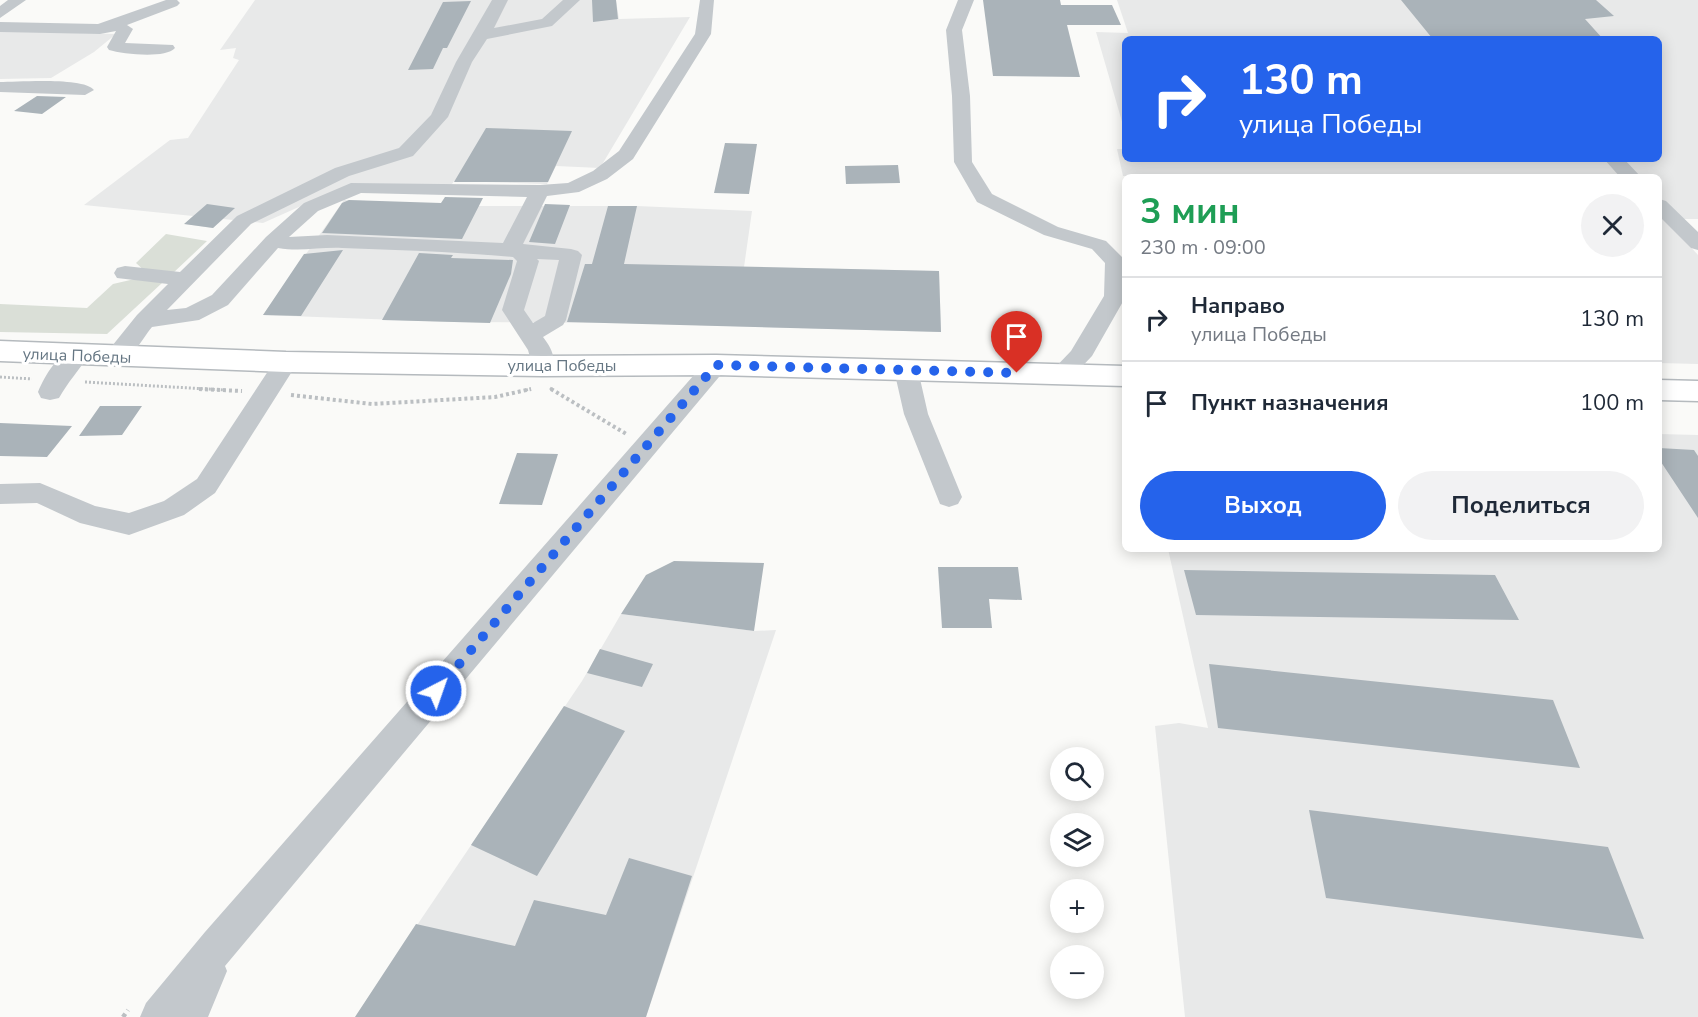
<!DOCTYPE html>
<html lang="ru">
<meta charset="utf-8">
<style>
:root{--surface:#fff;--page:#f2f2f3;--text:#1f2937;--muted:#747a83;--line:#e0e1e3;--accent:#2563eb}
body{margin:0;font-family:"Nunito Sans",sans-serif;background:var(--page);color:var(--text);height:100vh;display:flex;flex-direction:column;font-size:22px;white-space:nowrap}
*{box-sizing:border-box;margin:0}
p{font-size:20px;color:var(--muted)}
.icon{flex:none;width:33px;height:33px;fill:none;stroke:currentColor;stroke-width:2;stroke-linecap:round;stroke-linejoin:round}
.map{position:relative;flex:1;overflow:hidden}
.sheet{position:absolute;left:1122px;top:174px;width:540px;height:378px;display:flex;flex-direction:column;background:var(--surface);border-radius:9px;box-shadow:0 3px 15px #0003}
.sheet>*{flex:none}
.guide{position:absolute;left:1122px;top:36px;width:540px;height:126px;border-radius:9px;box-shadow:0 3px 15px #0003;background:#2563eb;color:#fff;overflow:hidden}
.fabs{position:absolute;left:1050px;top:747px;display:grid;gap:12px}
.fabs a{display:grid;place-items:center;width:54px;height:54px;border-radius:50%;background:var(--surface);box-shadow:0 3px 15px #0003;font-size:30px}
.pin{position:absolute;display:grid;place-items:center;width:51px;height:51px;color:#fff;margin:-62px -26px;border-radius:50% 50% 50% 0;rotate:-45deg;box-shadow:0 0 6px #0007}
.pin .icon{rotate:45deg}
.me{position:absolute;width:66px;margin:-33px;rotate:41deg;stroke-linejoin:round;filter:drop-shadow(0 0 4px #0008)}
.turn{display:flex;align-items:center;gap:21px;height:126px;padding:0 18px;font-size:27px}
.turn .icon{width:78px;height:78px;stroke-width:2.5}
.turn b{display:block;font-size:42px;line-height:51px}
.round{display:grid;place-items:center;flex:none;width:63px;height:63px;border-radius:32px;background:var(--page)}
.headline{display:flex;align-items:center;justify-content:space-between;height:102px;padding:0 18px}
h1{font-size:36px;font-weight:700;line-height:45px;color:#1e9e55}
.button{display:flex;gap:12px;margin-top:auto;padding:12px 18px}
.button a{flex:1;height:69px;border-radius:36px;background:var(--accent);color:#fff;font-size:24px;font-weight:700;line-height:69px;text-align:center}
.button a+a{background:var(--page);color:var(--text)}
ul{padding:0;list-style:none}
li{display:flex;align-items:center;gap:18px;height:84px;padding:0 18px;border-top:2px solid var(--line)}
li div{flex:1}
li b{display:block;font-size:22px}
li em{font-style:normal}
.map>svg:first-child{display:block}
.built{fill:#e8e9e9}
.green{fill:#dadfd7}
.building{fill:#aab3b9}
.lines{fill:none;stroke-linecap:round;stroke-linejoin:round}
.major-casing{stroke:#b5babe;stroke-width:3}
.path-far2{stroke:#bbbfc2;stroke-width:3;stroke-dasharray:2 2;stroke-linecap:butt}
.path-far1{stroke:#bbbfc2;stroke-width:4;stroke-dasharray:3 3;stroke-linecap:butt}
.path{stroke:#bbbfc2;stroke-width:4.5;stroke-dasharray:4 4;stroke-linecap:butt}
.minor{fill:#c3c8cc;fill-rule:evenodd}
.major{fill:#fff;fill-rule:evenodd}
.route{stroke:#2563eb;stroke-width:10;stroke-dasharray:0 18}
.labels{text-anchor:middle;stroke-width:6;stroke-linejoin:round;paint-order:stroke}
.street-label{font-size:16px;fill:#657683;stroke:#fff}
</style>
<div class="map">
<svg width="1698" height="1017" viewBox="0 0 1698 1017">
<rect width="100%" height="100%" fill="#fafaf8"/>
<!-- built -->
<path class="built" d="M255,0H616L619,19L690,17L600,168L556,166L547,184L454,181L450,187L348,185L263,223L223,219L213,228L185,224L193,216L84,205L170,140L188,138L239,60L233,58L236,48L220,50Z
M1117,0H1698V219H1665L1698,255V364L1659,363V177L1123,176L1117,149H1125V159H1659V39H1125V132L1096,32L1128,33Z
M0,31L116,34L94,52L51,78L0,79Z
M344,200L479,206H637L752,211L744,267L939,271L941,332L626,323L452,322L263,315Z
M1659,434L1698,435V1017H1185L1155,726L1179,723L1208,728L1168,549H1659Z
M621,614L754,631L776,630L646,1017H355L582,681Z"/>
<!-- green -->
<path class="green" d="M166,234L207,241L172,274L146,272L136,263Z
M139,278L162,283L107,334L0,332V304L87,308L113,284Z"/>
<!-- building -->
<path class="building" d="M592,0H616L618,19L593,22Z
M983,0H1060L1061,5H1112L1121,25H1067L1080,77L993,76Z
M1401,0H1596L1614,16L1585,19L1603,39L1432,38Z
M471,1L447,48H443L433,69L408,70L443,2Z
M37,96L66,97L42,114L14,111Z
M486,128L572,131L548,182H454Z
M725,143L757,144L749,194L714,193Z
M898,165L900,183L846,184L845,166Z
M445,197L483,198L462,239L322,233L342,203L349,200L441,203Z
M207,204L235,208L213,228L184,224Z
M545,204L570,205L555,244L529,242Z
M608,206H637L624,264L939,271L941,332L567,322L585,264H592Z
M343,250L301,316L263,315L304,254Z
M419,253L453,255L451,258L513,260L511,274L490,323L382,320Z
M100,406H142L122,435L79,436Z
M0,423L72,426L47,457L0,456Z
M1659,448L1694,450L1698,456V518L1659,459Z
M517,453L558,454L542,505L499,504Z
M674,561L764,563L754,631L621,614L646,575Z
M938,567H1018L1022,600L989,599L992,628H942Z
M1184,570L1495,575L1519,620L1196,615Z
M600,649L653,664L642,687L587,673Z
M1209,664L1553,700L1580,768L1218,728Z
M564,706L625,731L537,876L471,845Z
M1309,810L1608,847L1644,939L1326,898Z
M629,858L692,876L646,1017H355L416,924L515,946L534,900L606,915Z"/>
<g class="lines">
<!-- major casing -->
<g class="major-casing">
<path id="major" d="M0,341L286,352L542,356L716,355L1125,366V386L716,375L542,376L286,372L0,361Z
M1659,380L1698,381V401L1659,400Z"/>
</g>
<!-- path-far2 -->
<path class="path-far2" d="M0,377L32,379
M85,382L225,390
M550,388L553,390
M526,390L531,389"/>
<!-- path-far1 -->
<path class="path-far1" d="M199,389L242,391
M551,389L628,435
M291,395L372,404L495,397L531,389"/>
<!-- path -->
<path class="path" d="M123,1017L128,1010"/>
<!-- minor -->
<path class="minor" d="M8,0H26L0,18V6Z
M166,0H177L180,3L177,6L127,25L133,29L125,43L173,45L175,48C165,59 123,54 109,50L107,47L116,31L100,34L0,32V22L98,24Z
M492,0H508L494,28L542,19L563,0H580L552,26L487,39L472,62L448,117L413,156L349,176L251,224L167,310L186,308L212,295L266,237L304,203L351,183L540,185L568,183L593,171L619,151L695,34L700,0H714L711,34L633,159L607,179L579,192L547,196L523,244L571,249L578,251L582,255L566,320L563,325L543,337C551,347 558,360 550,372L542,374L534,372L528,350L502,310L517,261L513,257C456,252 400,250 342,248C320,247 300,252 278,248L228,305L199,320L152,327C140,341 129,368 108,363L104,357L108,351L137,315L168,284L117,278L114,273L117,268L125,266L180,272L237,216L335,168L399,148L431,115L456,62ZM361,193L527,197L503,243L327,235L289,237L318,211ZM537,259L559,260L545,316L533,323L524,310L539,261Z
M958,0H974L962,30L970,96L972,162L992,194L1058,227L1106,241L1125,260V298L1092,356L1069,380L1061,382L1053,380L1049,374L1071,351L1104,296L1105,263L1092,249L1044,235L977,202L954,162L952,96L946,30Z
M0,82C18,82 84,77 94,90L85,95L0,92Z
M1604,159H1624L1641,177H1620Z
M1659,199L1666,201L1698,232V250L1691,248L1659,216Z
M77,347L85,349L89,355C79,370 68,382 59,398L50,400L41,398L38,392C45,375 59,352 77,347Z
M286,354L294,356L298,362L215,493L184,515L129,535L80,523L37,503L0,504V484L40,483L95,506L129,513L164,501L197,479L278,356Z
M716,357L724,359L728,365L724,371L225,966L227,971L208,1017H140L146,1003L205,932L708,359Z
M906,362L914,364L918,370L928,414L962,497L958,504L949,507L940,504L904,414L894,370L898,364Z"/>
<!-- major -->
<use href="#major" class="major"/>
</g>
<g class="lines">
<!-- route -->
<path class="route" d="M436,691L716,365L1017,373"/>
</g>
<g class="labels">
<!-- street labels -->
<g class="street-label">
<text transform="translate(77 355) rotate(2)" y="6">улица Победы</text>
<text x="562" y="371">улица Победы</text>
</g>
</g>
</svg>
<div class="fabs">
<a><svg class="icon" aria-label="search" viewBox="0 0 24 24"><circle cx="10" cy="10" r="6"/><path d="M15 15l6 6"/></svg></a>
<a><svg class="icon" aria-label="layers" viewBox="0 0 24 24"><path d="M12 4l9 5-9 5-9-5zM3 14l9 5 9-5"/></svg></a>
<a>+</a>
<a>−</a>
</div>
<div class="pin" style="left:1017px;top:373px;background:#d93025"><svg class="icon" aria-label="arrive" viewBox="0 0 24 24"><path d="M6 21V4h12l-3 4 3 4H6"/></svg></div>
<svg class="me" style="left:436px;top:691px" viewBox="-20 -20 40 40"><circle r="17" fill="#2563eb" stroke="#fff" stroke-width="3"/><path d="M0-11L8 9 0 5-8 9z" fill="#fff"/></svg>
<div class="guide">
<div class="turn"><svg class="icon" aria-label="right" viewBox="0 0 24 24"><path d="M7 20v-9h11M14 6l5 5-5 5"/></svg><div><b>130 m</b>улица Победы</div></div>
</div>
<section class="sheet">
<div class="headline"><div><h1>3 мин</h1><p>230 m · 09:00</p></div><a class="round"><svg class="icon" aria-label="close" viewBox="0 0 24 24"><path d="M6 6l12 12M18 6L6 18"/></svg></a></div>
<ul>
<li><svg class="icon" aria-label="right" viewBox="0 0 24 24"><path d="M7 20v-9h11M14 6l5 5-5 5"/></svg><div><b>Направо</b><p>улица Победы</p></div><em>130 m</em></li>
<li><svg class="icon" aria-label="arrive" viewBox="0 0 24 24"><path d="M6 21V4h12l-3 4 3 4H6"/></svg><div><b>Пункт назначения</b></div><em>100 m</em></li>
</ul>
<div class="button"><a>Выход</a><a>Поделиться</a></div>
</section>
</div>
